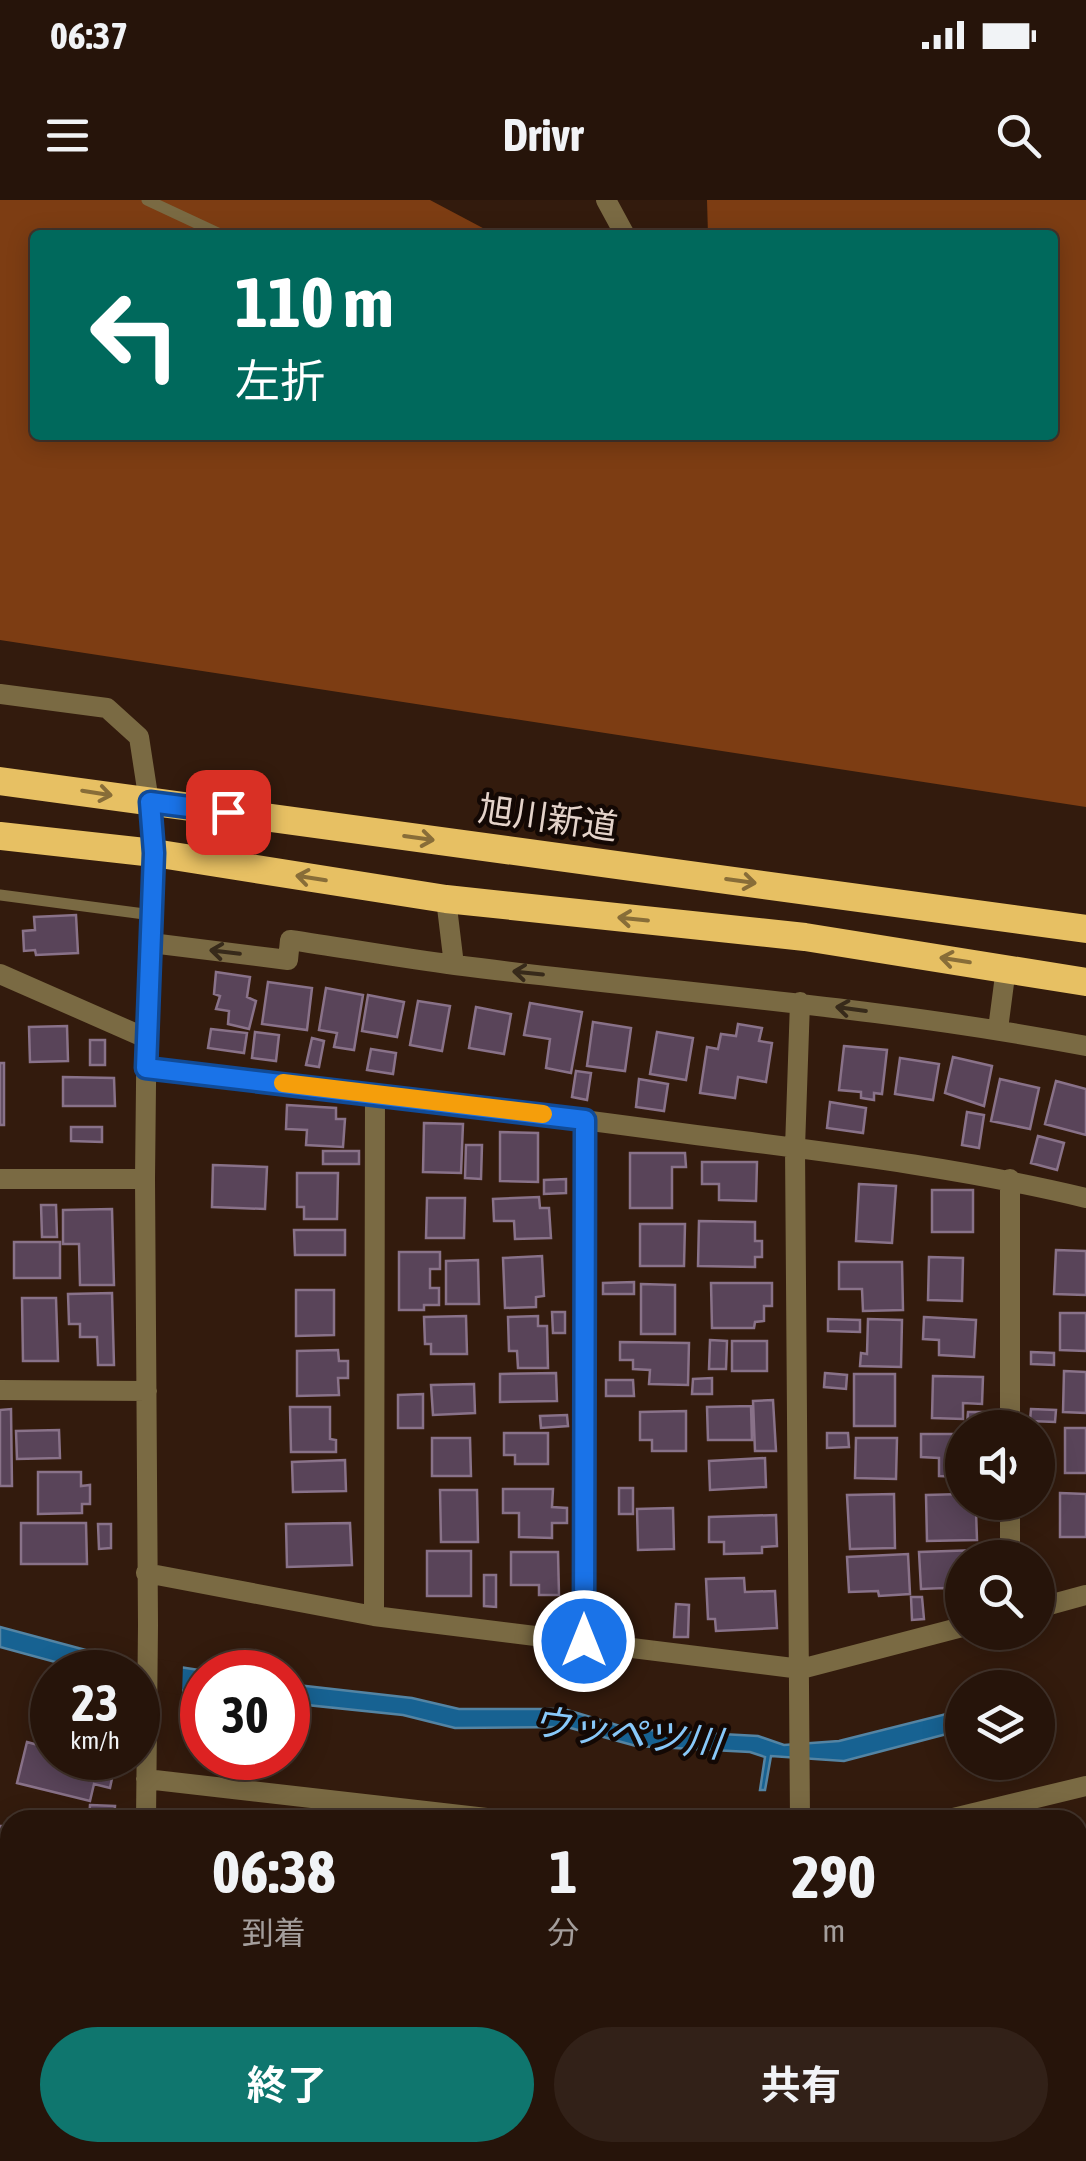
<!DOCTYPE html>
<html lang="ja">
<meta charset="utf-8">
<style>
:root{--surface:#26140a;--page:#322118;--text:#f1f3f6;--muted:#a49e9c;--line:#42332b;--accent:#0f766e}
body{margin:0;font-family:"Asap Condensed","Noto Sans JP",sans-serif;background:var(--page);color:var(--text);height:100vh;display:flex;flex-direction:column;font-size:38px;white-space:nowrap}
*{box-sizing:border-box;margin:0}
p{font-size:32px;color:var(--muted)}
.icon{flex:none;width:55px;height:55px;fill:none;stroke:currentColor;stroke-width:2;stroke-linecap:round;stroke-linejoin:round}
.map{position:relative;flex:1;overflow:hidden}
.sheet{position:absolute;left:0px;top:1610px;width:1088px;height:352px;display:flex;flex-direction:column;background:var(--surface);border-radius:30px 30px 0 0;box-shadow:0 5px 25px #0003,0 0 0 2px var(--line)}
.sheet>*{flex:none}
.hud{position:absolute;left:30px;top:30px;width:1028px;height:210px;border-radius:10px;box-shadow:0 5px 25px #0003,0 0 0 2px var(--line);background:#00695c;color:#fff;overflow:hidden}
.controls{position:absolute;left:945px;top:1210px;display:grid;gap:20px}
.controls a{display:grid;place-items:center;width:110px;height:110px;border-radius:50%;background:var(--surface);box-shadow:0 5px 25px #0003,0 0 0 2px var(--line);font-size:50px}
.speed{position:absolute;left:30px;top:1450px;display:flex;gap:20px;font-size:50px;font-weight:700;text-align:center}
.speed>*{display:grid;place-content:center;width:130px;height:130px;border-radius:50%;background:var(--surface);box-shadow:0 5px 25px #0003,0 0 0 2px var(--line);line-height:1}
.speed small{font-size:25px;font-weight:400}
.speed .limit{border:15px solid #d22;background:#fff;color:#111}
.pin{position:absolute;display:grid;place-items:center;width:85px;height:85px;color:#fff;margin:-42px;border-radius:20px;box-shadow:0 5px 15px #0006}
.me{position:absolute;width:110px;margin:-55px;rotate:0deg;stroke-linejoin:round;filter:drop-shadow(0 0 8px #0008)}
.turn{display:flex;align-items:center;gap:35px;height:210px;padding:0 40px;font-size:45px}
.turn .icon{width:130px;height:130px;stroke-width:2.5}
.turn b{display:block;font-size:70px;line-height:85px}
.eta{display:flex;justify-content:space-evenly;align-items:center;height:170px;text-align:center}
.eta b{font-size:60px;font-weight:700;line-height:70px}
.button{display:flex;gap:20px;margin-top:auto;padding:20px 40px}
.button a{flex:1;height:115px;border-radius:60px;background:var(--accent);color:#fff;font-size:40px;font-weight:700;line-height:115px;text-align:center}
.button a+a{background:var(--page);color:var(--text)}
.status{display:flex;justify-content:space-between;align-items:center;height:70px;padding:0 50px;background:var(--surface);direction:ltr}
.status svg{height:28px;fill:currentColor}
header{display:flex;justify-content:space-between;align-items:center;height:130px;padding:0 40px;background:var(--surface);font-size:45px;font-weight:700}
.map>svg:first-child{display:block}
.built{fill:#3f2211}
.green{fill:#4a1f02}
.forest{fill:#7d3d13}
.water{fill:#176292;stroke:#5484a3;stroke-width:2.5}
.pier{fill:#331b0d}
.building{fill:#594459;stroke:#897289;stroke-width:2.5}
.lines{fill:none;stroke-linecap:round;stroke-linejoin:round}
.path{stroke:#7d685c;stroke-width:5;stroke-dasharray:2.5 8;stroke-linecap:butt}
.service{stroke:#7a6a43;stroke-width:11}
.minor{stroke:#7a6a43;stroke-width:20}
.trunk{stroke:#e7c063;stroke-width:28}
.oneway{stroke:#886d38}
.oneway2{stroke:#372a1a}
.route-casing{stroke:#114b97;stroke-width:25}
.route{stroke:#1a73e8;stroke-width:18}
.slow{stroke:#f59e0b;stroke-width:18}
.labels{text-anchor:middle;stroke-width:9;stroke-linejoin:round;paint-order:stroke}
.street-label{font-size:35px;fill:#e4d3ca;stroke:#130804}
.water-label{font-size:38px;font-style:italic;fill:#88c8f9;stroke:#130804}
</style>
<div class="status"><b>06:37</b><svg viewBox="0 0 49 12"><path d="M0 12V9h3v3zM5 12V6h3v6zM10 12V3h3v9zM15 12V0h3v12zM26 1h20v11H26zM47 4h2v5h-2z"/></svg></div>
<header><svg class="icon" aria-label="menu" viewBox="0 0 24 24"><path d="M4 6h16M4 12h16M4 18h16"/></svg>Drivr<svg class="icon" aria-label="search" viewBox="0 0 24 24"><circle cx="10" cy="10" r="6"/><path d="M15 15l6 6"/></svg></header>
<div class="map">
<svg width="1086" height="1961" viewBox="0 0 1086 1961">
<rect width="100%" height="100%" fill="#331b0d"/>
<!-- built -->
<path class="built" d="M1078,1786H1086V1961H831V1953L1078,1952Z"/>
<!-- green -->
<path class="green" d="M1078,1824H1086V1961H1025V1953L1078,1952Z"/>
<!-- forest -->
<path class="forest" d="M0,0H430L496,35H35V235H1052V35H708L707,0H1086V607L0,440Z"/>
<!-- water -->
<path class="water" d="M0,1427L108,1456L212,1472H202V1494L138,1483V1472H92L0,1447Z
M288,1484L412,1498L459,1509H564L630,1529L758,1536L784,1545L839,1541L962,1510V1530L844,1561L771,1556L765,1590H760L765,1557L750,1552L636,1546L567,1527L455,1528L403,1515L288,1503Z"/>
<!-- pier -->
<path class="pier" d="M114,1452L183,1463L182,1495L138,1488V1472H114Z"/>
<!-- building -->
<path class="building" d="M76,715L78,753L36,755L35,750L24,751L23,731L35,730L34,717Z
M216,772L250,777L247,797L256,801L249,829L228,824L229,811L216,809L220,796L214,794Z
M268,782L312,788L307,830L262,824Z
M326,788L363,795L354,850L334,847L337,833L319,830Z
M368,795L404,802L397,837L362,831Z
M418,801L450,806L442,851L410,845Z
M530,803L582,812L571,873L546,868L550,839L524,835Z
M476,807L511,814L504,854L469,848Z
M593,822L631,828L625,871L587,866Z
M738,824L762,828L759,841L772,843L766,882L738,877L735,898L700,893L707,847L718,849L721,834L736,836Z
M67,826L68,861L30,862L29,827Z
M211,829L247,833L244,853L208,848Z
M255,832L279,835L276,861L252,858Z
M657,832L693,838L686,880L650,874Z
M312,838L324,841L319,867L306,865Z
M90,840H105V865H90Z
M844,846L887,850L882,894L874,893V900L861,898V892L839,890Z
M371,849L396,853L393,874L367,870Z
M953,857L992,866L984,906L945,893Z
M900,858L939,864L933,900L895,894Z
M0,863H4V925H0Z
M576,871L591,873L587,900L572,897Z
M63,877L114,878L115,906H63Z
M639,879L668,884L664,911L636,907Z
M1000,879L1039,888L1030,929L991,921Z
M1056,881L1086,889V935L1045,924Z
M830,902L866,908L863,933L827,928Z
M287,905L336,908V919H345L343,947L306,945L307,930L286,929Z
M967,912L984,915L979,948L962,945Z
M424,923L463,924L461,973L423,972Z
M71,927H102V942L71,941Z
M500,932L538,933V982L500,981Z
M1038,936L1064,943L1057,970L1031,963Z
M466,945H482L481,979L465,978Z
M323,951H359V964H323Z
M630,953H685L686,967H672V1008H630Z
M702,962H757L756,1001L719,1000V984H702Z
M213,965L267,967L265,1009L212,1007Z
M297,973H338L337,1019H304V1007H297Z
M566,979V993L544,994V980Z
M859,984L896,986L892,1043L856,1041Z
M932,990H973V1032H932Z
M539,997L540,1008H549L551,1038L515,1039L514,1021H494L493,999Z
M427,998H465L464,1038H426Z
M41,1005H56L57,1037H42Z
M112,1009L114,1085H80L79,1044H63V1010Z
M699,1021L755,1022V1041H762V1057H755V1067L698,1066Z
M640,1024H685L684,1066H640Z
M294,1030H345V1055H295Z
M14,1042H60V1078H14Z
M1056,1050L1086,1051V1095L1054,1094Z
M399,1052H440V1069H430V1088H439V1105H424V1110H399Z
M542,1056L544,1096L536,1097V1107L505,1108L503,1058Z
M929,1057L963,1058L962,1101L928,1100Z
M478,1060L479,1104H446V1061Z
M839,1062H902L903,1110L863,1111L862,1089H839Z
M634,1082V1094H603V1083Z
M711,1083H772V1106H764V1121L755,1122L754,1128H712Z
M641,1084L675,1085V1134H641Z
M296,1090H334V1135L296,1136Z
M112,1093L114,1165H98L97,1137H80V1124H69L68,1094Z
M22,1098H56L58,1161H23Z
M552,1112H565V1133H553Z
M1060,1113H1086V1151L1060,1150Z
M466,1116L467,1154H431V1144H425L424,1117Z
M538,1116V1126H547L548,1168H518L517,1151H509L508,1117Z
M924,1117L976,1120L974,1157L939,1155V1140L923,1139Z
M828,1119L860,1120V1132L828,1131Z
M868,1119L902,1120L901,1167L860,1166L861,1153L867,1154Z
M710,1140L727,1141L726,1169H709Z
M732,1141H767V1171H732Z
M620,1142L689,1143L688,1185L649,1184L650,1170L633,1169V1160H620Z
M338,1150L339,1161H348V1178H338L339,1195L297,1196V1151Z
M1031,1152L1054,1153V1165L1031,1164Z
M1064,1171L1086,1172V1213L1063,1212Z
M556,1173L557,1201L500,1202V1174Z
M825,1173L847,1175L846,1189L824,1187Z
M854,1174H895V1226H854Z
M933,1176L983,1177L982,1204L963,1203V1219L932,1218Z
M712,1178V1194H692L693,1179Z
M606,1180H633L634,1196H606Z
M474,1184L475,1213L433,1215L431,1185Z
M423,1194V1228H398V1195Z
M773,1200L776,1251H755L753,1201Z
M751,1206L752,1240H708L707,1207Z
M290,1207H330V1239L336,1240V1252H291Z
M11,1209L12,1286H0V1210Z
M1031,1209L1056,1210L1055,1222L1030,1221Z
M686,1211V1251H652V1240H640V1212Z
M968,1212H991V1226L967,1225Z
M567,1215L568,1226L541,1228L540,1216Z
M1065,1228H1086V1273H1065Z
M59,1230L60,1258L17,1259L16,1231Z
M504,1233H548V1264H515V1255H504Z
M827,1233H848L849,1247L827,1248Z
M921,1234H962V1277L939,1276V1258L921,1257Z
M432,1238H470L471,1276H432Z
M856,1238H897L896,1279L855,1278Z
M765,1258L766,1287L710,1290L709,1261Z
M345,1260L346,1291L293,1292L292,1262Z
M38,1272H81V1286L90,1285V1304H82V1313L38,1314Z
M619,1288H633V1314H619Z
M503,1289H553L552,1307L567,1308V1323H552V1338L519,1337V1313H503Z
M440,1290H477L478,1342H441Z
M1060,1293L1086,1294V1337H1060Z
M894,1294L895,1348L850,1349L847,1295Z
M962,1294V1302H988V1311H976L977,1340L927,1341L926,1295Z
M673,1308L674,1349L638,1350L637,1309Z
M776,1315L777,1346L762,1347V1353L724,1354V1342H709V1317Z
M21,1323H86L87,1364H21Z
M350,1323L352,1365L287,1367L286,1324Z
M98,1324H111V1348L99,1349Z
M979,1350L980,1358H962V1392L945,1393V1388L921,1389L919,1352Z
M427,1351H471V1396H427Z
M511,1352H558L559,1395H539V1385H511Z
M908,1354L910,1394L879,1396L878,1391L849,1392L847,1357Z
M484,1375H496V1407L484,1406Z
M744,1378L745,1392L775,1391L777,1428L716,1431L715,1419H708L706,1379Z
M911,1397H922L924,1419L912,1420Z
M676,1404L689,1405L688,1437H674Z
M27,1542L49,1548L47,1557L87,1566L88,1562L114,1569L110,1588L94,1584L90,1601L17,1583Z
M90,1605L115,1606L114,1620H89Z
M0,1626H9V1680L0,1679Z
M1078,1675H1086V1708H1078Z
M0,1807H10V1860H0Z
M0,1896H10V1933H1L0,1945Z
M43,1952H83V1961H43Z
M218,1952H263V1961H219Z
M306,1952H351V1961H306Z"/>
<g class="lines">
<!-- path -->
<path class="path" d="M980,1446L1032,1433"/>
<!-- service -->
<path class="service" d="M147,0L222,35
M0,695L152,715"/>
<!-- minor -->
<path class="minor" d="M606,0L625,35
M0,494L107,508L139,537L149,602L154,653L147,792L145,979L148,1425L146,1620
M446,699L454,765
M151,743L288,760L290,740C345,748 400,758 455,765C666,792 877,806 1086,846
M0,774L148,839
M800,802L795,948L800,1620
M998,829L1006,768
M146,868C330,888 513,910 696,935C827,952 958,967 1086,998
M0,979H145
M0,1190L147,1191
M1010,1228V979
M1010,1358V1302
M146,1373L374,1416L801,1469L962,1427
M1038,1408L1086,1395
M374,1416L375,893
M584,1441L585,920
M146,1579L504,1620
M945,1620L1086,1586
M0,1748H10
M1078,1748H1086
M384,1952V1961
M800,1952V1961
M145,1961L146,1952"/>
<!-- trunk -->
<path class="trunk" d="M0,581L1086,729
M0,636L154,653L446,699L805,737L1086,782"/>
</g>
<!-- one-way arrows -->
<defs><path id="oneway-shaft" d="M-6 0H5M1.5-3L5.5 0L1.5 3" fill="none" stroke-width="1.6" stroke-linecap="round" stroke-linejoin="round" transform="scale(2.5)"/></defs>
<g class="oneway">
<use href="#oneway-shaft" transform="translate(97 593) rotate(9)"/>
<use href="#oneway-shaft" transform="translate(419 638) rotate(8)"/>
<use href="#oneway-shaft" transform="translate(311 678) rotate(-171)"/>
<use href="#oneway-shaft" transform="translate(741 681) rotate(8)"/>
<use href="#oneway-shaft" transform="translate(633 719) rotate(-174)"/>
<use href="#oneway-shaft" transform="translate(955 760) rotate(-171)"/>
</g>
<g class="oneway2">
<use href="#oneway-shaft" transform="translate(225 752) rotate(-173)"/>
<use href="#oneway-shaft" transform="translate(528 773) rotate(-174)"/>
<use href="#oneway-shaft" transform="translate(851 809) rotate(-172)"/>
</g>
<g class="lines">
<!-- route casing -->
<g class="route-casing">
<path id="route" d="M228,612L150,602L154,653L146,868L585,920L584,1441"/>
</g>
<!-- route -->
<use href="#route" class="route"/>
<!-- slow -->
<path class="slow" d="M283,883L543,914"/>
</g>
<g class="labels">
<!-- street labels -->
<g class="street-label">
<text transform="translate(548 618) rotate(8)" y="12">旭川新道</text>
</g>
<!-- water labels -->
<g class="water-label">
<text transform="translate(627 1533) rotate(7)" y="13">ウッペツ川</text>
</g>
</g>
</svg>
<div class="controls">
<a><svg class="icon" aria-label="sound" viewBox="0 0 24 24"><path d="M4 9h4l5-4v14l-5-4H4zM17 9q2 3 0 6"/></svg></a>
<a><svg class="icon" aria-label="search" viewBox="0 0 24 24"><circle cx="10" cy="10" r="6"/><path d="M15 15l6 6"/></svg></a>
<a><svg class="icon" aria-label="layers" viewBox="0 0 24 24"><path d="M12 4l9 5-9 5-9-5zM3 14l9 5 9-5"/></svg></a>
</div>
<div class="speed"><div>23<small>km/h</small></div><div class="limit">30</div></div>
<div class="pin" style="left:228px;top:612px;background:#d93025"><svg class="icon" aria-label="arrive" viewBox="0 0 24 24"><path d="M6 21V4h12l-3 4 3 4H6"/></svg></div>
<svg class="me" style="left:584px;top:1441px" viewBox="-20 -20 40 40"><circle r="17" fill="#1a73e8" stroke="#fff" stroke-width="3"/><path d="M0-11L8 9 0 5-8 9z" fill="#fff"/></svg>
<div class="hud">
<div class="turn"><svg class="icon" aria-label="left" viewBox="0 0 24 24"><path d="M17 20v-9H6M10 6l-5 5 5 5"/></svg><div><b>110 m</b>左折</div></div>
</div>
<section class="sheet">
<div class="eta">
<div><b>06:38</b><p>到着</p></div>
<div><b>1</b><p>分</p></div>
<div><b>290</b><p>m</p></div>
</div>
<div class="button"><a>終了</a><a>共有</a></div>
</section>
</div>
